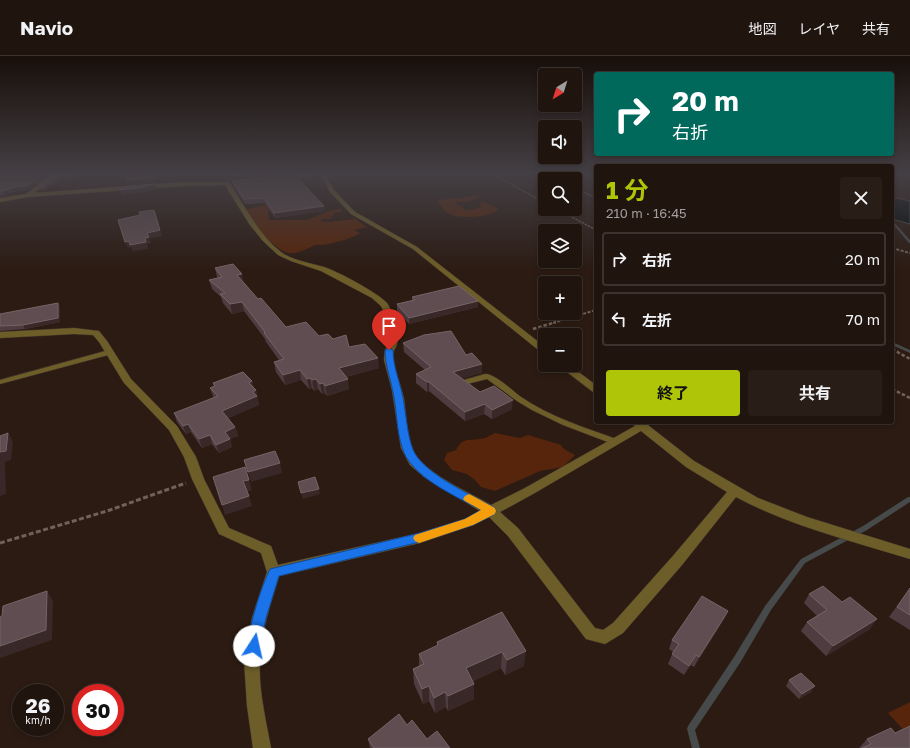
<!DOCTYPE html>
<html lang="ja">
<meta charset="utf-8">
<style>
:root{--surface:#20140e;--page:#281d17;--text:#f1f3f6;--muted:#a29e9e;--line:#3d332e;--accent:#afc507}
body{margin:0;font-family:"Golos Text","Noto Sans JP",sans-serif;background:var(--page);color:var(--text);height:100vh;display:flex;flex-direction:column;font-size:15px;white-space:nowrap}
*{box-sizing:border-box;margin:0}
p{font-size:13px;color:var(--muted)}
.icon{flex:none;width:22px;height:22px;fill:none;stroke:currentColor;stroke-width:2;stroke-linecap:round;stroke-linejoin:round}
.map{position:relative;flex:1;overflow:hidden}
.details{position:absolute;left:594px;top:108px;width:300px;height:260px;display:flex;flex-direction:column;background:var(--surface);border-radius:4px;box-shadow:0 2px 6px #0003,0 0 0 1px var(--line)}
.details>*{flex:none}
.hud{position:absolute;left:594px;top:16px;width:300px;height:84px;border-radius:4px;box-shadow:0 2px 6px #0003,0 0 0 1px var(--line);background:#00695c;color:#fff;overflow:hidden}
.needle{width:26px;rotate:218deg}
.fabs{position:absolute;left:538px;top:12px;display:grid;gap:8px}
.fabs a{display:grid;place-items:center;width:44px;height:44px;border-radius:4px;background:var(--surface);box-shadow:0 2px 6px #0003,0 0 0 1px var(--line);font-size:20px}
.speed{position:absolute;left:12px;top:628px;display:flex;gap:8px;font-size:20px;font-weight:700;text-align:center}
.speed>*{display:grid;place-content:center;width:52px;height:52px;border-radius:50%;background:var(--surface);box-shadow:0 2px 6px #0003,0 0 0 1px var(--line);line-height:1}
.speed small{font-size:10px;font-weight:400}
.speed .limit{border:6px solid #d22;background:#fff;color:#111}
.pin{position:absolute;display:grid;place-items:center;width:34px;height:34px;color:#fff;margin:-41px -17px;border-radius:50% 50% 50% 0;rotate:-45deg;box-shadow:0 0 4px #0007}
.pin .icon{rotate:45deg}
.me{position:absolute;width:44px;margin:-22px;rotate:10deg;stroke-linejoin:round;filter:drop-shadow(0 0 3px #0008)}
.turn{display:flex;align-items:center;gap:14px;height:84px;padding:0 12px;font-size:18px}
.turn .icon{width:52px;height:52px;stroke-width:2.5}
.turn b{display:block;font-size:28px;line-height:34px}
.round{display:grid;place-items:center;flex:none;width:42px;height:42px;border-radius:4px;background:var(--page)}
.head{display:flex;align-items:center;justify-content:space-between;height:68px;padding:0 12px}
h1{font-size:24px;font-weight:700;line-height:30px;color:var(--accent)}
.button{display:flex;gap:8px;margin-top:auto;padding:8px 12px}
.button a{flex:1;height:46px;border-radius:4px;background:var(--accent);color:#111;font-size:16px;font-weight:700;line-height:46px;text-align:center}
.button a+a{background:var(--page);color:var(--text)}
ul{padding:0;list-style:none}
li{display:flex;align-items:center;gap:12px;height:54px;margin:0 8px 6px;padding:0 4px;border:2px solid var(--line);border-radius:4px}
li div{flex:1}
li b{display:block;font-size:15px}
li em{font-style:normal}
header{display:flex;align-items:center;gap:24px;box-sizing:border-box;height:56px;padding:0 20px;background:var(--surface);border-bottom:1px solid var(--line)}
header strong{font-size:19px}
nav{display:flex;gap:22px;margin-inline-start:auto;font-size:14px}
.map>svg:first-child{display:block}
.green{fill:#56250b}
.water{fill:#010b0e;stroke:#474a4a}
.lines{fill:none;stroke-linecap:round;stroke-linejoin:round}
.stream{fill:#474a4a;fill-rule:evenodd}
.lane-casing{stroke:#46362e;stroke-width:1}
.street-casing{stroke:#46362e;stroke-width:1}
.path-far3{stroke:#70625a;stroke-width:1.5;stroke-dasharray:2.5 1;stroke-linecap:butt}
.path-far2{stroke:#70625a;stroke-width:2;stroke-dasharray:3 1.5;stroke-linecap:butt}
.path-far1{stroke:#70625a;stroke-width:2.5;stroke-dasharray:3.5 2;stroke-linecap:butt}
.path{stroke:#70625a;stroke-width:3;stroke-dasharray:5 2.5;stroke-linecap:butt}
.lane{fill:#6d5d28;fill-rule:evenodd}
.street{fill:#6d5d28;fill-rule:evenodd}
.wall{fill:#4f3c41}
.shaded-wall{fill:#392828}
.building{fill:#5f4d51;stroke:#756466}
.route{fill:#1a73e8;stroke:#114b97}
.slow{fill:#f59e0b}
</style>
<header>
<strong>Navio</strong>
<nav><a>地図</a><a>レイヤ</a><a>共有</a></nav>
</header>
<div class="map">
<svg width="910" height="692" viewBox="0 0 910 692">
<rect width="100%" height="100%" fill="#2b1b13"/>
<!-- green -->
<path class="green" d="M475,139L480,141L468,146H456V148L462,150L463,153L469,154L482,151L479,149L484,146L499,153C492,161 462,163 452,159C445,156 442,152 438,146L439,144L451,142L457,143Z
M269,148L272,151L268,154L269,164H307L329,155L340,153L343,155L335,157L330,163H323L320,165L329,166L355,163L367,171L354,174L360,177C354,182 331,188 322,189C320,189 318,188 316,189C309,191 297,199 289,197C277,195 274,184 260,182L257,178L247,155V153Z
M495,377L520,382L528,379L538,382L561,389L564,393L575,399L563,411L540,415L495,435L481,431L475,424L467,418L452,414L444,404L447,397L456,394C463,381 468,385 480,383C485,383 491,379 495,377Z
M910,646V681L888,657Z"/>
<!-- water -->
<path class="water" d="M892,141L910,145V168L892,163Z"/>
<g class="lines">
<!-- stream -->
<path class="stream" d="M543,117H546L558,123H555Z
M575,131L596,141V143L575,133Z
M892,164L910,184V187H909L892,167Z
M892,286L910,294V297L892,289Z
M908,441H910V446L867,474L805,507L771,554L740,607L695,674L700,692H692L687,673L688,670L734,601L765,550L801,503L863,470Z"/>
<!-- lane casing -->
<g class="lane-casing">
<path id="lane" d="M54,118H74L76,119L72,121L55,120Z
M45,125L47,126L46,127L24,128L22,127L24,126Z
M109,294H112L113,296L112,298L0,328V324Z
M485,318C494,317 513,335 521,341C550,361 586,372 619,384L620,386L616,389L613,388L563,369L532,354L517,345L487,323L467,328L463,326L464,324Z"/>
</g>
<!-- street casing -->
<g class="street-casing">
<path id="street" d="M53,117H57L58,119L34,137L183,126H229C245,150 258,178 281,196C293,205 311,207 324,211C337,215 378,237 387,247C392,253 399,280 397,288C396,292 393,294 393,299C394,314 401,329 404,343C406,358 407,380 413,394C423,417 469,436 491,449L525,432L635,370L632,366H644L694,405L758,442L807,461L910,493V503C852,485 790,470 736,441L682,509L623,577L605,588L586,583L508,480L489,461L473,469L420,487L279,520C271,547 261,575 260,604C258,632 266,664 271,692H253L247,650L244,604L252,562L267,516L261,497L219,478L192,423L184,401L169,374L124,327L99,286L93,279L74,278L0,282V276L74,272L99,275L107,285L131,323L177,370L196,401L204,423L229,472L271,490L278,509L420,477L465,463L480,455L424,421L410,409L401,392L392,334L384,304L385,294L389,287L384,256L381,250L372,242L321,215L291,205L278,199L263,185L250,169L225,129L183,130L28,141L0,146V142L26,138ZM641,375L686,411L727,436L672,501L613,567L603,574L595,572L518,472L500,456L533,438Z
M307,117H325L328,124L334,134L355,156L417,191L545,291V298L542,297L413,193L351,158L330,136L321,119L282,123L279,121Z
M558,309H569L596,329V337L593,336Z"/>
</g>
<!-- path-far3 -->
<path class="path-far3" d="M491,117L545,147
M557,153L596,174"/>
<!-- path-far2 -->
<path class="path-far2" d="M892,192L910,197
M553,267L596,254"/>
<!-- path-far1 -->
<path class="path-far1" d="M533,273L556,266
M892,293L910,303
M892,333L910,342"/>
<!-- path -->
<path class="path" d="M0,487L107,455L186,427"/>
<!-- lane -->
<use href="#lane" class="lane"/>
<!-- street -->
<use href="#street" class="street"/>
</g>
<!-- wall -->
<path class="wall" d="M0,117H44L46,121L42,124L1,126H0L34,125L35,129L28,134L17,135L5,139L0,140Z
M64,122L45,134H40L39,131Z
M232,125L324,150V155L275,162L265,147L245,148L233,129Z
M215,212L244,227L258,243L286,271L319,280L333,283L349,291L379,312L346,321L349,333L327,340L325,337L322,338L318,333L314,335L312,332L309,333L301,324L285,329L276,316L274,306L279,304L266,286L265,283L244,255L232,258L223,247L221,241L212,233L209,224L218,222L217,221Z
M412,241L478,245V251L409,268L397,254V248L412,244Z
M58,247L60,251V266L25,273L0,275V258Z
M403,287L466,299L482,317L462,322L480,336L512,353L492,363L484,358L465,365L429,335L427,336L416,327V318L425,314L404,296Z
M252,325L254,333L256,334L259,349L228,362L235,371L238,380L230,383L232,391L219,397L212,388L202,392L191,376L186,378L177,366L174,357L214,342L213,340L210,332L214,330L213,327Z
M910,532V574L889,561Z
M809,538L842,546L870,573L826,600L801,575L807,566L817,560L804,547Z
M728,555L723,565L694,611L691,609L684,619L668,608L673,596L669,593L672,584Z
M502,556L524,610L505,619L501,612L473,625L474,628V643L448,655L446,651L435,657L429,645L423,648L414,628L413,613L419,610V598L437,590V586Z
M789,624L811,636L799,643L786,630Z
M407,669L427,683L450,692H370L368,683Z
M895,677L910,692H859L867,683Z"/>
<!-- shaded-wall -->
<path class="shaded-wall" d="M44,117L46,121L42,124L40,120Z
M154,117L156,126L128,129L126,124Z
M261,117H290L233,123L232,120Z
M62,119L64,122L45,134L44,131Z
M34,125L35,129L28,134L17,135L5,139L3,135Z
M155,128L156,133L147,135L145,130Z
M146,131L147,136L122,139L120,134Z
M324,150V155L275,162L274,157Z
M154,154L162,180L149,183L151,187L147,188L148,193L133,195L131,191L128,192L125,186L145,182L147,177Z
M242,218L244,227L237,219Z
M478,245V251L409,268V262Z
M242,246L244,255L232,258L230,248Z
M58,247L60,251V266L25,273L23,269Z
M378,302L379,312L341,322L339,312Z
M482,308V317L453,325V316Z
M300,314L301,324L285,329L283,319Z
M310,322L312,332L309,333L307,323Z
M316,323L318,333L314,335L312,324Z
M348,323L349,333L327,340L325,330Z
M252,325L254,334L249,327Z
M427,326H429V335L427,336Z
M323,327L325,337L322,338L320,328Z
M256,334L259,349L225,363L222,355L253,336Z
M513,344L512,353L492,363V354Z
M485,348L484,358L465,365V356Z
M188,368L191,376L186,378L183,370Z
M235,371L238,380L230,383L232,391L219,397L216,389L225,376Z
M8,377L13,386L11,404L5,406L6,438L0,440V396Z
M210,379L212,388L202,392L199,383Z
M280,407L282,417L251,426L248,416Z
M249,424L252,434L246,436L243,425Z
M319,433L320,438L303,443L301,437Z
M249,440L252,450L225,459L222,449Z
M47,535L53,545L52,584L0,602V590Z
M728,555L723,565L694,611L699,601Z
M877,563L870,573L826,600L833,590Z
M526,595L524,610L505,619L507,604Z
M502,596L501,612L466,628V612Z
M696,599L691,609L684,619L689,610Z
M474,628V643L448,655V640Z
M429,630V645L423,648L422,633Z
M815,630L811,636L799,643L802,638Z
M445,636L446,651L435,657L434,642Z"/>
<!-- building -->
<path class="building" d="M0,117H44L40,120L0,122Z
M130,117H154L155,122L126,124Z
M232,117H261L232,120Z
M56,118L62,119L44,131H39Z
M294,118L324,150L274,157L264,142L244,143L232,125Z
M34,125L27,130L15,131L3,135H0V126Z
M155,128L145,130L146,131L120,134L122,131Z
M154,154L160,174L147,177L149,181L145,182L146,186L130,189L129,185L125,186L118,164L140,159L139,156Z
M233,208L242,218L237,219L258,243L261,242L286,271L306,266L319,280L328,278L333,283L346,279L349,291L365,288L378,302L339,312L348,323L325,330L323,327L320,328L316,323L312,324L310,322L307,323L300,314L283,319L274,306L284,303L264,277L265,276L242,246L230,248L220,238L225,237L209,224L222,221L215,212Z
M459,230L478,245L409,262L397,248L415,244L412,241Z
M58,247V262L23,269L0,270V258Z
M451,275L466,299L472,297L482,308L453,316L480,336L494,330L513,344L492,354L485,348L465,356L429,326H427L416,318L431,311L403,287L424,279Z
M243,316L252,325L249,327L256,334L253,336L257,340L222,355L235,371L225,376L230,383L216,389L210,379L199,383L188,368L183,370L174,357L218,340L210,332L215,330L213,327Z
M8,377L6,395L0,396V380Z
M275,395L280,407L248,416L244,404Z
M245,411L249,424L243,425L249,440L222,449L213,421Z
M315,421L319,433L301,437L298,426Z
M823,530L842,546L850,541L877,563L833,590L807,566L827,554L809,538Z
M910,532V559L897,551Z
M47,535L46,574L0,590V561L2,560L3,550Z
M702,540L728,555L699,601L696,599L689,610L672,598L679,588L672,584Z
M502,556L526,595L507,604L502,596L466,612L474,628L448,640L445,636L434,642L429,630L422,633L413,613L424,608L419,598L438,589L437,586Z
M801,617L815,630L802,638L789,624Z
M399,658L407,669L412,664L427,683L437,675L450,692H374L368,683Z
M910,670V692H862L871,688L867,683L891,672L895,677Z"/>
<!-- sky -->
<linearGradient id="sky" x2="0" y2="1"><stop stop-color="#180f0a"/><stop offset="0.55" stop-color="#443f44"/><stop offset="1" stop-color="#443f44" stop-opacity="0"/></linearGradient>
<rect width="910" height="214" fill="url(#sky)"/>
<!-- route -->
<path class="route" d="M389,292L393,294C393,311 400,326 403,342C406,358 407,376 412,391C419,416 472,439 495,452L496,455L495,458L473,469L420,486L279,520L266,562L259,595L254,596L249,595C244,582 263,526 270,513L420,477L465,463L481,454C456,440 410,421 402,391C397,376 397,358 394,342C392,326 385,311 385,294Z"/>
<!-- slow -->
<path class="slow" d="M469,438L495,452L496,455L495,458L473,469L419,487L415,485L413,482L415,479L465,463L481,454L465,445L463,443L465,440Z"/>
</svg>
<div class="fabs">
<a><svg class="needle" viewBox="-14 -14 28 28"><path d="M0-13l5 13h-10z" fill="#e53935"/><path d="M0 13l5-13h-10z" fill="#a29e9e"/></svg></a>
<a><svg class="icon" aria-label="sound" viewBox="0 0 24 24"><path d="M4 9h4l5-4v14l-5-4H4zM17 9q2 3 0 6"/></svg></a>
<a><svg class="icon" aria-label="search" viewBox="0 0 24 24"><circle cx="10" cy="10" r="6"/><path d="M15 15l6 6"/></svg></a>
<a><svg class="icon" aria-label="layers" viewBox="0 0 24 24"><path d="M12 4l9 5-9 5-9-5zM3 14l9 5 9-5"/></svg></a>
<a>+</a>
<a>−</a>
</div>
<div class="speed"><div>26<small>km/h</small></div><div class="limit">30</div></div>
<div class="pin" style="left:389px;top:294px;background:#d93025"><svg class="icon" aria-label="arrive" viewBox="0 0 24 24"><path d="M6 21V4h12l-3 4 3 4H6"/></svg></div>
<svg class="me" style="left:254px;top:590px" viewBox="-20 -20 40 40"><circle r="19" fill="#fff"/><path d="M0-13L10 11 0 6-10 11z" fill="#1a73e8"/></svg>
<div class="hud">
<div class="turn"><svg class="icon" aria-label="right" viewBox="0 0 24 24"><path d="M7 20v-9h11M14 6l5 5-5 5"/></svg><div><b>20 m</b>右折</div></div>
</div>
<section class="details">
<div class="head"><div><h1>1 分</h1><p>210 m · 16:45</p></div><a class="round"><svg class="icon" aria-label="close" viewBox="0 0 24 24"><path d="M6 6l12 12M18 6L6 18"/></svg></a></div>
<ul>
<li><svg class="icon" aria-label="right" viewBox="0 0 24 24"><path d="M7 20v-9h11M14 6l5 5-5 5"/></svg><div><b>右折</b></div><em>20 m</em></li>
<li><svg class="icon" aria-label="left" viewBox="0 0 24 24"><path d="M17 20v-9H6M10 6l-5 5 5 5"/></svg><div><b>左折</b></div><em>70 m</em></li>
</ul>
<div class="button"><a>終了</a><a>共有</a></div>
</section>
</div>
